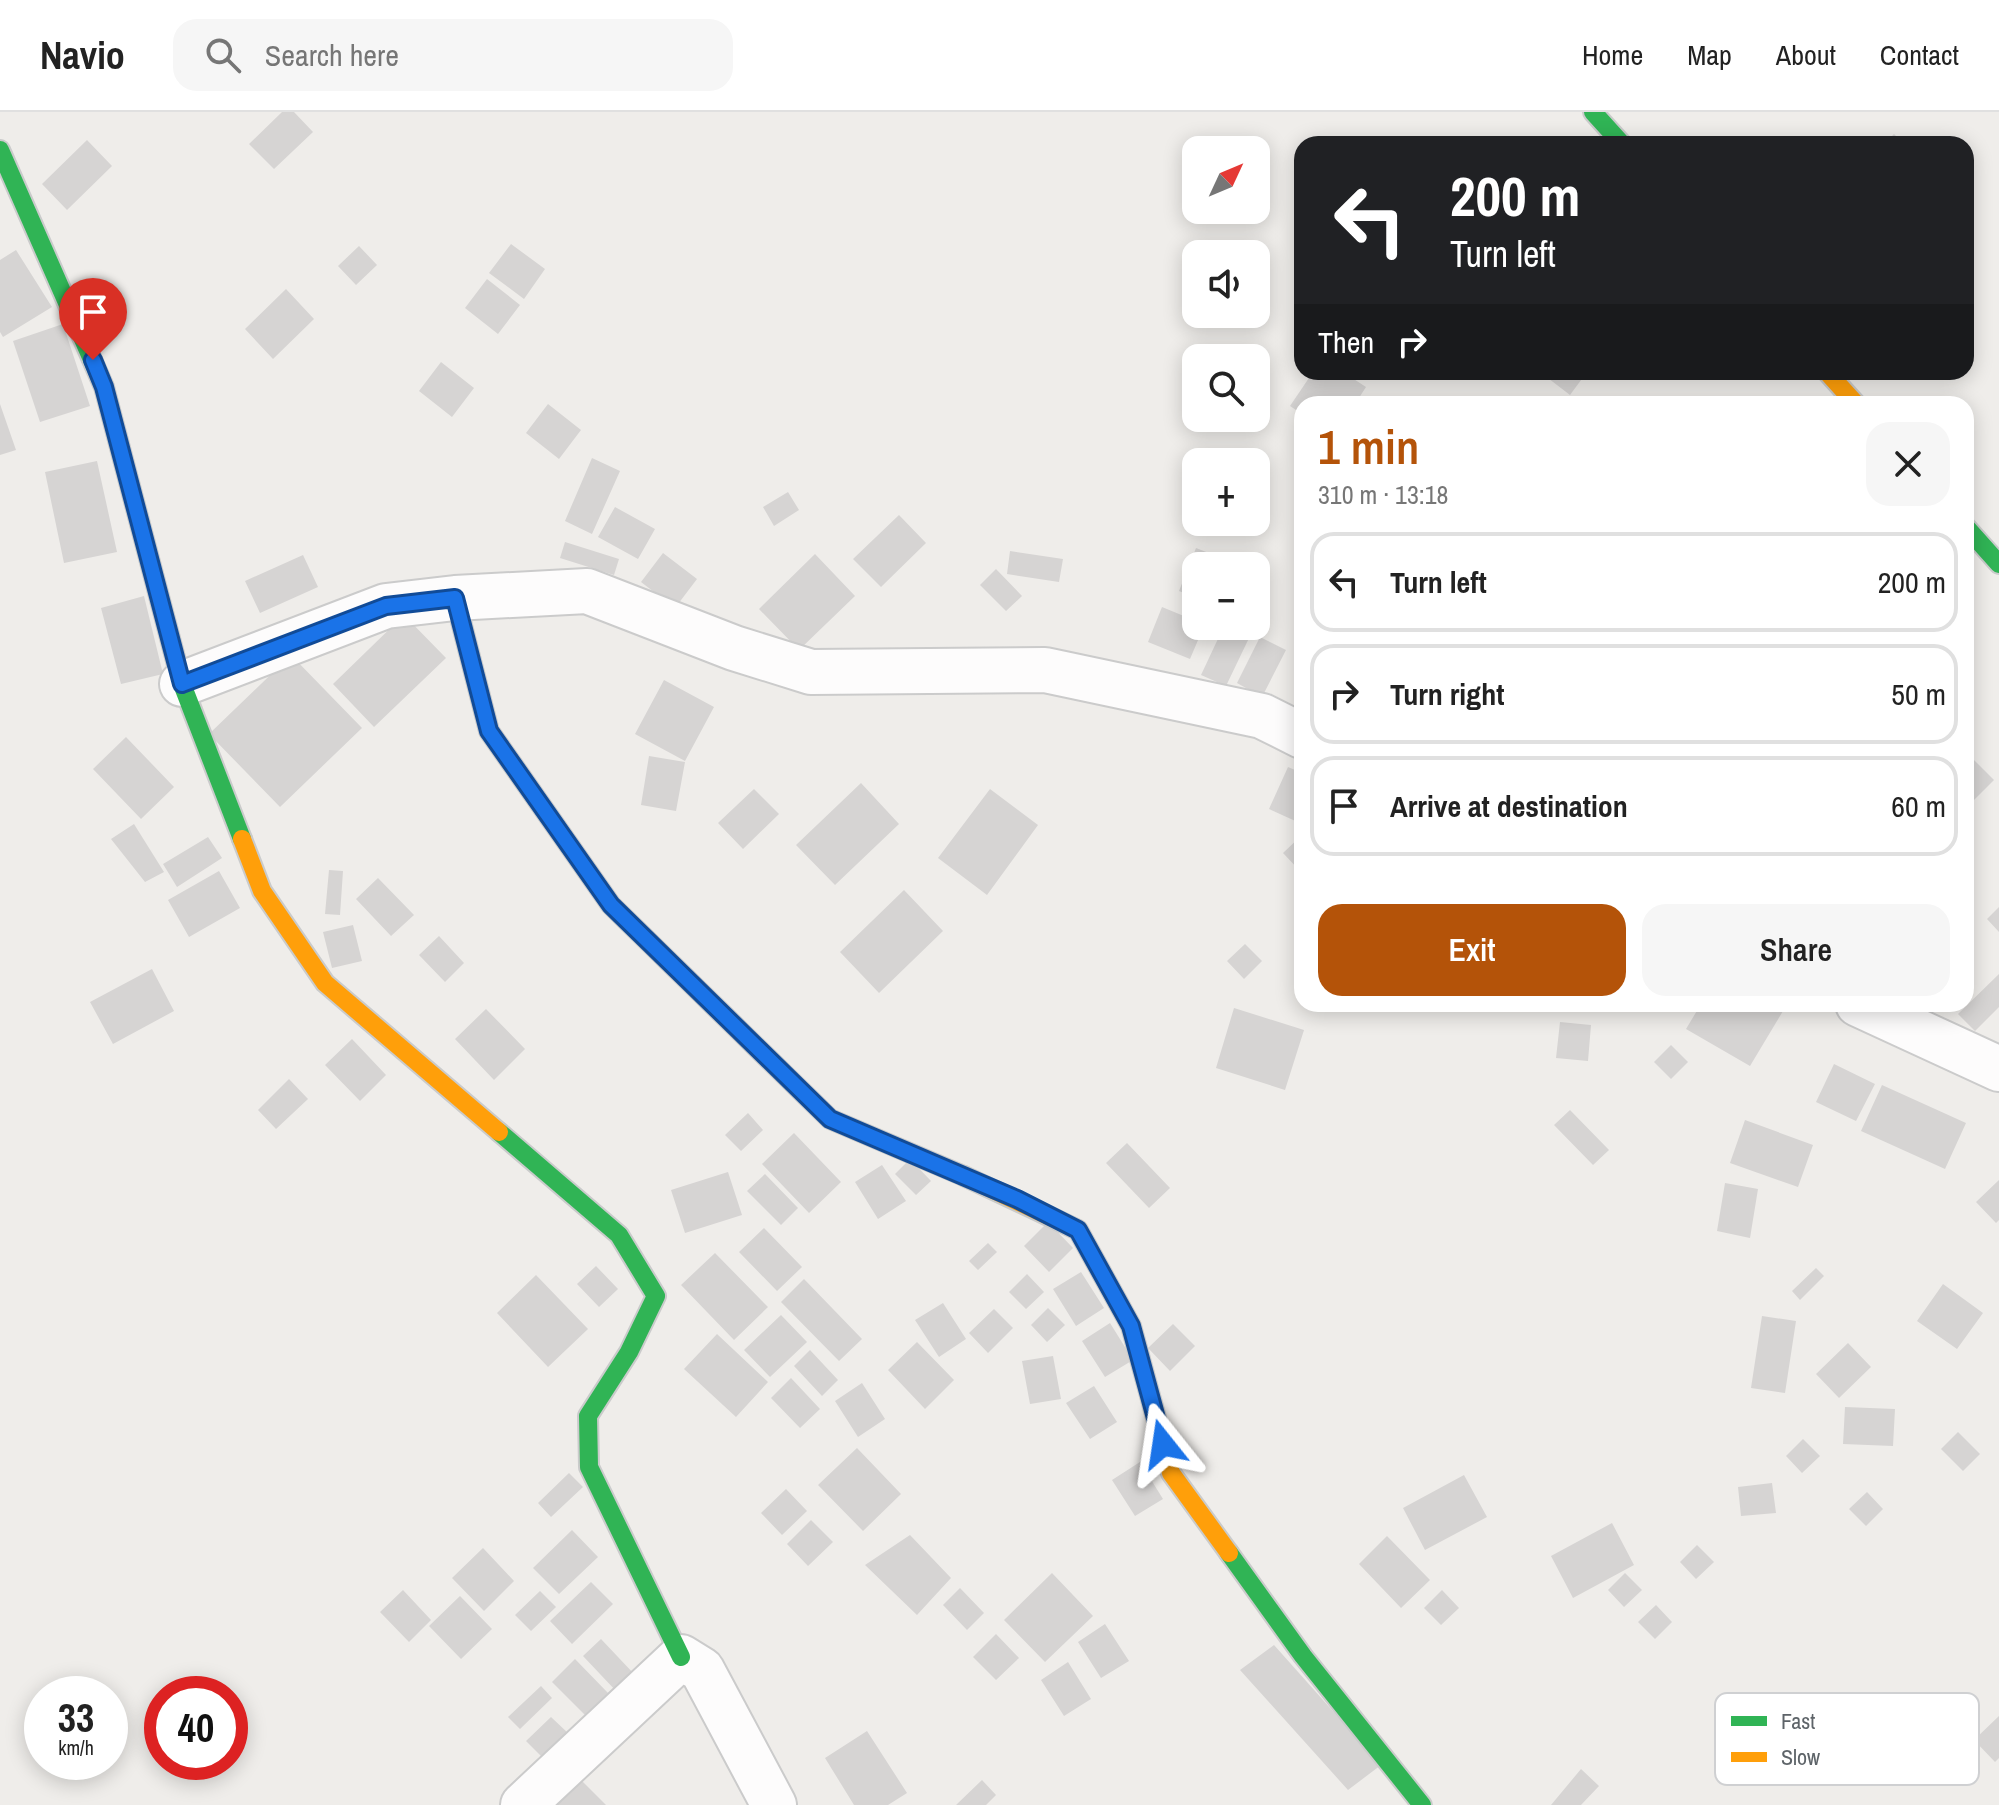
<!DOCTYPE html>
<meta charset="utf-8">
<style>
:root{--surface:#fff;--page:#f6f6f6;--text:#222;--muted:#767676;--line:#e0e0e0;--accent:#b45309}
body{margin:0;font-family:"Archivo Narrow",sans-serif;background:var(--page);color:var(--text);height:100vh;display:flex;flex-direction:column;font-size:30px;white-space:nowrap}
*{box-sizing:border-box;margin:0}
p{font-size:26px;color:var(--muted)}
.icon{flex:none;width:44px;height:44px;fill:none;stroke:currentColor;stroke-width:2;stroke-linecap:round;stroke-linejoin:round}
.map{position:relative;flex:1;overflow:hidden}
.drawer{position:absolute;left:1294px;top:284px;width:680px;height:616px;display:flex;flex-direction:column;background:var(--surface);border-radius:24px;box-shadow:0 4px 20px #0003}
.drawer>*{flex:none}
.guide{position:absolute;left:1294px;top:24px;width:680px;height:244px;border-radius:24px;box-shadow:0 4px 20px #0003;background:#202124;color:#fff;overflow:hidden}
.needle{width:52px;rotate:46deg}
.fabs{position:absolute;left:1182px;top:24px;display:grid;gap:16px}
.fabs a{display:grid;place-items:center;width:88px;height:88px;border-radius:16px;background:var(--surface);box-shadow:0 4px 20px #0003;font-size:40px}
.speed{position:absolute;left:24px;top:1564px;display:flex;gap:16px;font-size:40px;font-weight:700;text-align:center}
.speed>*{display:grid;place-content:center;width:104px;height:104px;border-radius:50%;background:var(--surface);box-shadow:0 4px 20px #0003;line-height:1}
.speed small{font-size:20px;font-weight:400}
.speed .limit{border:12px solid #d22;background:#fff;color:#111}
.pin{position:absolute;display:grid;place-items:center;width:68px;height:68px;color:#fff;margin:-82px -34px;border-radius:50% 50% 50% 0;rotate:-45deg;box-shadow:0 0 8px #0007}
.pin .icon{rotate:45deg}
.me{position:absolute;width:88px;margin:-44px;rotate:345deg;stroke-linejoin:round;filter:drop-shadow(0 0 6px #0008)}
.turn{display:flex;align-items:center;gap:28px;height:168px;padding:0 24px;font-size:36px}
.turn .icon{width:104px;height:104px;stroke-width:2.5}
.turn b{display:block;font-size:56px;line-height:68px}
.then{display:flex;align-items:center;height:76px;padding:0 24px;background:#0003;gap:16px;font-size:30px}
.round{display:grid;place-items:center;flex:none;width:84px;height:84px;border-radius:24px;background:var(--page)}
.summary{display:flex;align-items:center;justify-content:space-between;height:136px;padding:0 24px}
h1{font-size:48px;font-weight:600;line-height:60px;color:var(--accent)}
.button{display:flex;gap:16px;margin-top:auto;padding:16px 24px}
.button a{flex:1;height:92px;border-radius:24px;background:var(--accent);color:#fff;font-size:32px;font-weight:600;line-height:92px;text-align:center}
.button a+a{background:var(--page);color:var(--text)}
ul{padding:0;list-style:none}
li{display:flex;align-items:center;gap:24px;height:100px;margin:0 16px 12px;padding:0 8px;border:4px solid var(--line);border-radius:24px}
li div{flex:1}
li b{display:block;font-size:30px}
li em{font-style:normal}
header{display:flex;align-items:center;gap:48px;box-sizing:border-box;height:112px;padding:0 40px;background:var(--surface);border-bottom:2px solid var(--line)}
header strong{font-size:38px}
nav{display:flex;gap:44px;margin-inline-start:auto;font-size:28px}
.search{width:560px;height:72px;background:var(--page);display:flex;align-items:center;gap:20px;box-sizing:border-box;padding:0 28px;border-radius:24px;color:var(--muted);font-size:30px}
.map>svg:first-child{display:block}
.building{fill:#d6d4d3}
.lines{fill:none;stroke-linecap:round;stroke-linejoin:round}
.street-casing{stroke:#cbcbcb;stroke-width:48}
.fast-casing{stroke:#cacbcb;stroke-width:22}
.slow-casing{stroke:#cacbcb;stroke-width:22}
.street{stroke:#fdfcfc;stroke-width:44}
.fast{stroke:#30b455;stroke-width:18}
.slow{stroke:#ff9f0a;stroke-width:18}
.route-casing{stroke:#114b97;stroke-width:20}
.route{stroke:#1a73e8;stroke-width:14}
.key{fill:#fff;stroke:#cfd0d2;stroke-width:2}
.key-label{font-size:22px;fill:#5e6469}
</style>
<header>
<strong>Navio</strong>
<div class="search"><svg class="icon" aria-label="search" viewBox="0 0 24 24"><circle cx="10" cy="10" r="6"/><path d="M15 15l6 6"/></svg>Search here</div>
<nav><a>Home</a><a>Map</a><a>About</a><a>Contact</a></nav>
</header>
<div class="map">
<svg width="1999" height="1693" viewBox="0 0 1999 1693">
<rect width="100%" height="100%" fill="#efedea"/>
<!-- building -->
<path class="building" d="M282,0H294L313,20L274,57L249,32Z
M1894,22L1904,32H1884Z
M87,28L112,54L67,98L42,72Z
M511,132L545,157L524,187L489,161Z
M359,134L377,153L356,173L338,154Z
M16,138L52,195L3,225L0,220V148Z
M487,167L520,193L498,222L465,196Z
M286,177L314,207L273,247L245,217Z
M63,212L90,294L40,310L13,229Z
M441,250L474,276L452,305L419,279Z
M1313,260H1343L1366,275L1355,292H1302V302L1290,294Z
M1540,260H1587L1570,283Z
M0,292L16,338L0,343Z
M548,292L581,318L559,347L526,321Z
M592,346L620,359L592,422L565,409Z
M97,349L117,440L64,451L45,360Z
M788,380L799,398L774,414L763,395Z
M615,395L655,417L638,447L598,425Z
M899,403L926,431L881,475L853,447Z
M565,430L619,447L614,463L560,446Z
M1196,436L1242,454H1196V486L1179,479Z
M1010,439L1063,447L1059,470L1007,462Z
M663,441L697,467L675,496L641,470Z
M815,442L855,484L799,538L759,497Z
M303,443L318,475L260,501L245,469Z
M996,457L1022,484L1006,499L980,473Z
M144,484L163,562L121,572L101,496Z
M1162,495L1196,509V514H1204L1190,547L1148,530Z
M404,503L446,546L374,615L333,572Z
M1224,514L1250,524L1226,574L1201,563Z
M1260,525L1286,538L1262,585L1237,571Z
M291,543L362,616L280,695L209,622Z
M664,568L714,595L685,649L635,622Z
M126,625L174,675L141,707L93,657Z
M1969,643L1994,668L1966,696V646Z
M649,644L685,650L676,699L641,693Z
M1288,655L1302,661V712L1269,697Z
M861,671L899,712L835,773L796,733Z
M754,677L779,702L743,737L718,711Z
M990,677L1038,713L987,783L938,746Z
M134,712L164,760L145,770L111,727Z
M1302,723V757L1300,759L1283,741Z
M208,725L222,746L177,775L163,752Z
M329,758L343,759L340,803L325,802Z
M219,759L240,796L189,825L168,788Z
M378,766L414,803L391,824L356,787Z
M904,778L943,819L879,881L840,840Z
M1999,795V820L1987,807Z
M353,813L362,849L332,856L323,820Z
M439,824L464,851L445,870L419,843Z
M1245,832L1262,849L1244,867L1227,849Z
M152,857L174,899L113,932L90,890Z
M1999,862V895L1975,919L1958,902Z
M1701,892H1770L1783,899L1750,954L1686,917Z
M1234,896L1304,918L1285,978L1216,956Z
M486,897L525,937L494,968L455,927Z
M1560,910L1591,913L1588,949L1556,946Z
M352,927L386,963L360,989L325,953Z
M1671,933L1688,950L1671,967L1654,950Z
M1834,952L1875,972L1856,1009L1816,990Z
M289,967L308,987L276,1017L258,998Z
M1882,973L1966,1011L1945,1057L1861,1019Z
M1570,998L1609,1038L1593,1053L1554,1013Z
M748,1001L763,1018L741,1039L725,1023Z
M1745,1008L1813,1033L1798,1075L1730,1051Z
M794,1021L841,1070L809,1101L762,1052Z
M1127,1031L1170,1076L1149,1096L1106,1051Z
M910,1047L931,1069L916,1083L895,1062Z
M882,1053L906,1089L878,1107L855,1070Z
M728,1060L742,1103L685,1121L671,1078Z
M765,1062L798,1096L781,1113L747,1079Z
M1999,1068V1108L1996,1111L1976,1090Z
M1725,1071L1758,1077L1750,1126L1717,1119Z
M1048,1110L1073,1136L1049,1160L1024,1134Z
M764,1116L802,1155L777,1179L739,1140Z
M988,1131L997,1140L978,1158L969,1149Z
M715,1141L768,1195L734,1228L681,1173Z
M596,1154L618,1177L599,1195L577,1172Z
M1816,1156L1824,1164L1800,1188L1792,1179Z
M1081,1160L1104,1196L1076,1214L1053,1177Z
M1027,1162L1044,1180L1026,1197L1009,1180Z
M536,1163L588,1217L548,1255L497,1201Z
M804,1167L862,1227L839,1249L781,1190Z
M1943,1172L1983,1201L1957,1237L1917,1209Z
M943,1191L966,1227L939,1245L915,1208Z
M1048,1196L1065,1213L1047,1230L1031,1213Z
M994,1197L1013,1216L988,1241L969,1221Z
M781,1203L807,1230L770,1265L744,1238Z
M1762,1204L1796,1209L1785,1281L1751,1276Z
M1110,1211L1133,1248L1105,1265L1082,1229Z
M1173,1212L1195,1234L1170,1259L1148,1236Z
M717,1222L768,1270L736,1305L684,1257Z
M917,1230L954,1268L925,1297L888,1258Z
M1848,1231L1871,1255L1839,1286L1816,1262Z
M810,1238L838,1268L822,1284L794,1254Z
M1053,1244L1061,1287L1030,1292L1022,1249Z
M791,1266L820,1297L800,1316L771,1286Z
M862,1271L885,1307L858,1325L835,1289Z
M1094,1274L1117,1310L1090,1327L1066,1291Z
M1845,1295L1895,1297L1893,1334L1843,1332Z
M1958,1320L1980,1342L1963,1359L1941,1337Z
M1803,1327L1820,1344L1802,1361L1786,1344Z
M857,1336L901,1382L863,1419L818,1373Z
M1140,1350L1163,1387L1135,1404L1112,1368Z
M569,1361L583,1375L551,1405L538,1391Z
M1464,1363L1487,1405L1425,1438L1403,1396Z
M1772,1371L1776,1401L1741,1404L1738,1375Z
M786,1377L807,1399L782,1423L761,1401Z
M1867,1380L1883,1397L1866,1414L1849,1397Z
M811,1408L833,1430L808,1454L787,1432Z
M1612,1411L1634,1453L1573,1486L1551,1444Z
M572,1418L598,1445L559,1482L533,1456Z
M910,1423L951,1466L917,1503L865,1453Z
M1387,1424L1430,1468L1401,1496L1359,1452Z
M1697,1433L1714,1450L1696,1467L1680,1450Z
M483,1436L514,1469L484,1499L452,1466Z
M1052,1461L1093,1504L1045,1550L1004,1508Z
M1625,1461L1642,1478L1624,1495L1608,1478Z
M591,1470L613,1492L572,1532L550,1509Z
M960,1476L984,1501L967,1518L943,1493Z
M403,1478L431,1508L409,1530L380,1500Z
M1442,1478L1459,1496L1441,1513L1424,1496Z
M540,1479L556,1495L531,1519L515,1503Z
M460,1484L492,1517L461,1547L429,1514Z
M1656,1493L1672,1510L1655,1527L1638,1510Z
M1105,1512L1129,1549L1101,1566L1078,1530Z
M996,1522L1019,1546L996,1568L973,1545Z
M601,1527L635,1563L617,1580L583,1544Z
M1274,1533L1381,1653L1348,1678L1240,1558Z
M575,1547L608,1581L585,1603L552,1570Z
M1068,1550L1091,1587L1064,1604L1041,1568Z
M541,1574L552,1586L520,1617L508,1605Z
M1999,1604V1646L1995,1650L1974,1628Z
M551,1605L569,1622L544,1647L526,1629Z
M867,1619L907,1681L888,1693H854L825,1646Z
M1581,1657L1599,1674L1581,1693H1551Z
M578,1665L606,1693H552Z
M982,1668L996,1683L986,1693H956Z"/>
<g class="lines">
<!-- street casing -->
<g class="street-casing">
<path id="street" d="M182,572L386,494L455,486L587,479L734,536L811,560L1045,558L1262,604L1302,624
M1858,892L1999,957
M523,1693L681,1545L702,1558L774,1693"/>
</g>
<!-- fast casing -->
<g class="fast-casing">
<path id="fast" d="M1593,0L1622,32
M0,38L104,275L182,572L242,727
M1966,415L1999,452
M455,486L489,619L611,793L830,1007L964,1064
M499,1020L619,1123L656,1184L629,1240L588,1304L589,1355L681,1545
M1229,1441L1303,1544L1422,1693"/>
</g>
<!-- slow casing -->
<g class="slow-casing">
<path id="slow" d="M1827,260L1856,292
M242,727L262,779L325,871L499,1020
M964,1064L1078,1118L1131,1214L1171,1361L1229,1441"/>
</g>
<!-- street -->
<use href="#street" class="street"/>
<!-- fast -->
<use href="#fast" class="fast"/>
<!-- slow -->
<use href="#slow" class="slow"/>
</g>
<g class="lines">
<!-- route casing -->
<g class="route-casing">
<path id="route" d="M93,248L104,275L182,572L386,494L455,486L489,619L611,793L830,1007L1017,1087L1078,1118L1131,1214L1163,1332"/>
</g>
<!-- route -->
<use href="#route" class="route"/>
</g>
<!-- legend -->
<rect x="1715" y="1581" width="264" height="92" rx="12" class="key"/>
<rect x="1731" y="1604" width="36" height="10" fill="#30b455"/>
<rect x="1731" y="1640" width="36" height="10" fill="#ff9f0a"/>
<g class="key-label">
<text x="1781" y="1617">Fast</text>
<text x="1781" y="1653">Slow</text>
</g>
</svg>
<div class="fabs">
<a><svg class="needle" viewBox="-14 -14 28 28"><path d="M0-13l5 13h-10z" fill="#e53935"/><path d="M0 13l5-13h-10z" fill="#767676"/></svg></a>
<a><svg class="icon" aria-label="sound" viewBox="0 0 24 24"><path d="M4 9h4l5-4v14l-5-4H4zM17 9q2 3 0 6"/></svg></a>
<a><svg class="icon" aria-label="search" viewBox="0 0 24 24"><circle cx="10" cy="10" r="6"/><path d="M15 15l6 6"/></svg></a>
<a>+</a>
<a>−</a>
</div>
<div class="speed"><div>33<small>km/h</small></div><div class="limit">40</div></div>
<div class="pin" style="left:93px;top:248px;background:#d93025"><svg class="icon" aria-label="arrive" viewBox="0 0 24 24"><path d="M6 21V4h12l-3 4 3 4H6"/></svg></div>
<svg class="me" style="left:1163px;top:1332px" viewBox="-20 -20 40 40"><path d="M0-17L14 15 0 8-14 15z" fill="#1a73e8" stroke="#fff" stroke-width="4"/></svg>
<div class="guide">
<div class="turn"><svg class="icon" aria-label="left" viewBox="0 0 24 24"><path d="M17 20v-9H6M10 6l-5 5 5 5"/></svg><div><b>200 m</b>Turn left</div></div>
<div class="then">Then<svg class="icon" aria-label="right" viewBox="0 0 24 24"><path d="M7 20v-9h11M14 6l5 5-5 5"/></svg></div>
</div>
<section class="drawer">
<div class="summary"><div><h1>1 min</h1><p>310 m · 13:18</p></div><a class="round"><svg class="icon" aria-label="close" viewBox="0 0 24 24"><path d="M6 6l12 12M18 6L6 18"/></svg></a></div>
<ul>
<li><svg class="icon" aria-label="left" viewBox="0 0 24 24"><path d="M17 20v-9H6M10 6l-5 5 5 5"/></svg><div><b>Turn left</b></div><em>200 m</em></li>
<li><svg class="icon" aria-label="right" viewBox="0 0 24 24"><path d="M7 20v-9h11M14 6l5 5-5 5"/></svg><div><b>Turn right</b></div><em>50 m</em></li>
<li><svg class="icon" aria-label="arrive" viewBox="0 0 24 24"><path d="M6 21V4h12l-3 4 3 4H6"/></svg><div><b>Arrive at destination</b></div><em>60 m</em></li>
</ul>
<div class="button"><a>Exit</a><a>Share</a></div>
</section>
</div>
